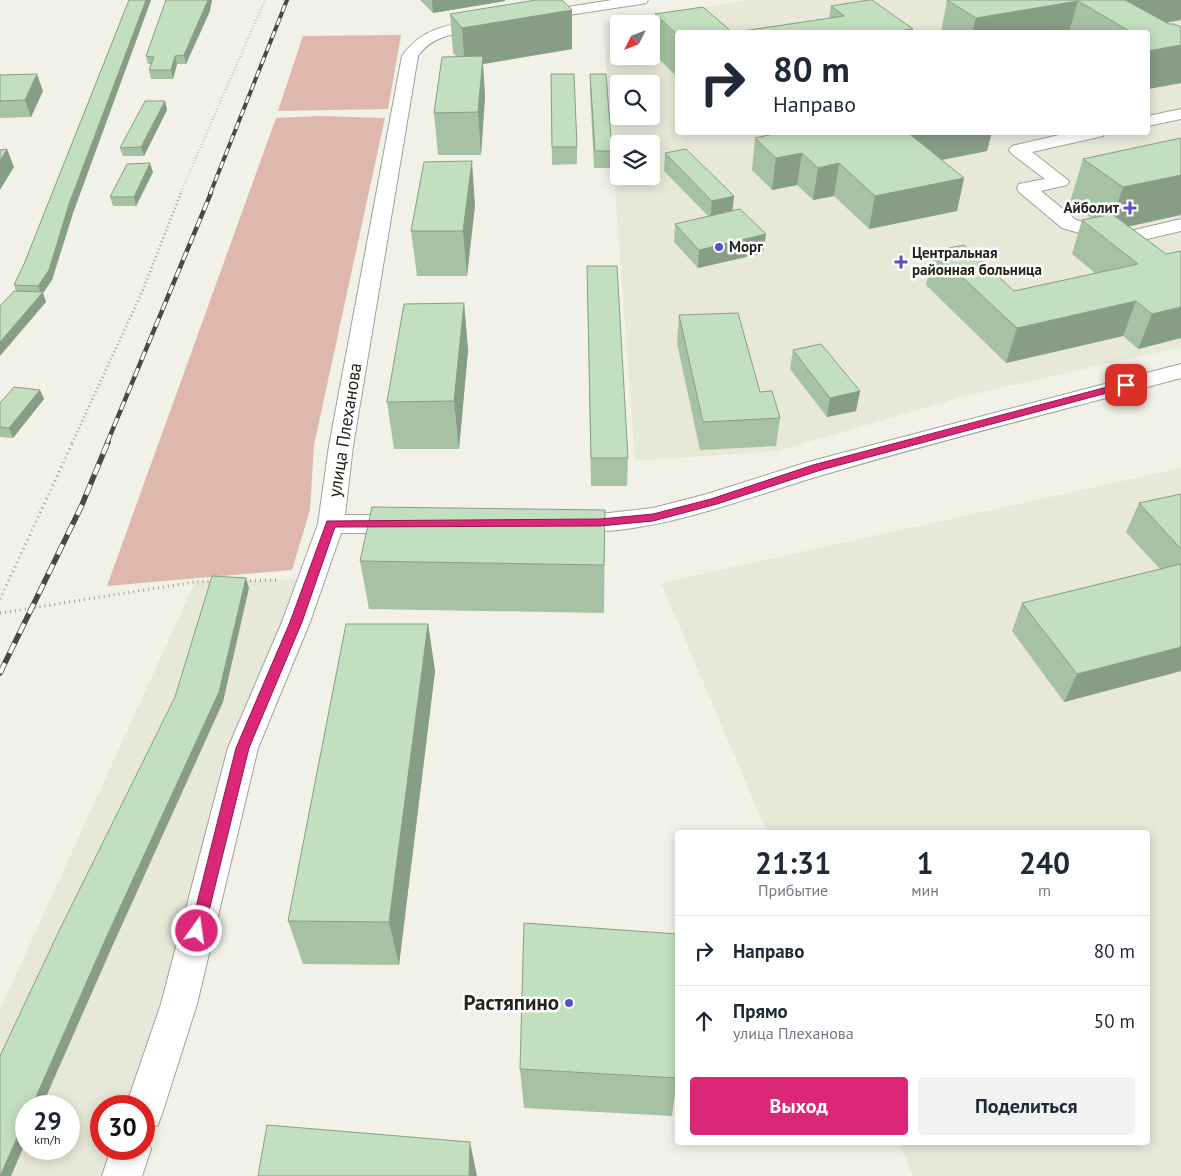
<!DOCTYPE html>
<html lang="ru">
<meta charset="utf-8">
<style>
:root{--surface:#fff;--page:#f2f2f3;--text:#1f2937;--muted:#747a83;--line:#e0e1e3;--accent:#db2777}
body{margin:0;font-family:"PT Sans",sans-serif;background:var(--page);color:var(--text);height:100vh;display:flex;flex-direction:column;font-size:19px;white-space:nowrap}
*{box-sizing:border-box;margin:0}
p{font-size:16px;color:var(--muted)}
.icon{flex:none;width:28px;height:28px;fill:none;stroke:currentColor;stroke-width:2;stroke-linecap:round;stroke-linejoin:round}
.map{position:relative;flex:1;overflow:hidden}
.sheet{position:absolute;left:675px;top:830px;width:475px;height:315px;display:flex;flex-direction:column;background:var(--surface);border-radius:5px;box-shadow:0 2px 12px #0003}
.sheet>*{flex:none}
.guide{position:absolute;left:675px;top:30px;width:475px;height:105px;border-radius:5px;box-shadow:0 2px 12px #0003;background:#fff;color:var(--text);overflow:hidden}
.needle{width:32px;rotate:228deg}
.controls{position:absolute;left:610px;top:15px;display:grid;gap:10px}
.controls a{display:grid;place-items:center;width:50px;height:50px;border-radius:5px;background:var(--surface);box-shadow:0 2px 12px #0003;font-size:25px}
.speed{position:absolute;left:15px;top:1095px;display:flex;gap:10px;font-size:25px;font-weight:700;text-align:center}
.speed>*{display:grid;place-content:center;width:65px;height:65px;border-radius:50%;background:var(--surface);box-shadow:0 2px 12px #0003;line-height:1}
.speed small{font-size:12px;font-weight:400}
.speed .limit{border:8px solid #d22;background:#fff;color:#111}
.pin{position:absolute;display:grid;place-items:center;width:42px;height:42px;color:#fff;margin:-21px;border-radius:10px;box-shadow:0 2px 8px #0006}
.me{position:absolute;width:55px;margin:-28px;rotate:14deg;stroke-linejoin:round;filter:drop-shadow(0 0 4px #0008)}
.turn{display:flex;align-items:center;gap:18px;height:105px;padding:0 15px;font-size:22px}
.turn .icon{width:65px;height:65px;stroke-width:2.5}
.turn b{display:block;font-size:35px;line-height:42px}
.eta{display:flex;justify-content:space-evenly;align-items:center;height:85px;text-align:center}
.eta b{font-size:30px;font-weight:600;line-height:35px}
.cta{display:flex;gap:10px;margin-top:auto;padding:10px 15px}
.cta a{flex:1;height:58px;border-radius:5px;background:var(--accent);color:#fff;font-size:20px;font-weight:600;line-height:58px;text-align:center}
.cta a+a{background:var(--page);color:var(--text)}
ul{padding:0;list-style:none}
li{display:flex;align-items:center;gap:15px;height:70px;padding:0 15px;border-top:1px solid var(--line)}
li div{flex:1}
li b{display:block;font-size:19px}
li em{font-style:normal}
.map>svg:first-child{display:block}
.built{fill:#e7e8d7;fill-rule:evenodd}
.green{fill:#deb8ac}
.lines{fill:none;stroke-linecap:round;stroke-linejoin:round}
.minor-casing{stroke:#a1a299;stroke-width:2}
.path-far2{stroke:#9d9d97;stroke-width:2;stroke-dasharray:0.5 2.5;stroke-linecap:butt}
.path-far1{stroke:#9d9d97;stroke-width:2.5;stroke-dasharray:1 3;stroke-linecap:butt}
.path{stroke:#9d9d97;stroke-width:3;stroke-dasharray:1 4;stroke-linecap:butt}
.minor{fill:#fff;fill-rule:evenodd}
.rail-far2-casing{stroke:#484844;stroke-width:4}
.rail-far1-casing{stroke:#484844;stroke-width:4.5}
.rail-casing{stroke:#484844;stroke-width:5.5}
.rail-far2{stroke:#fffffe;stroke-width:2.5;stroke-dasharray:7;stroke-linecap:butt}
.rail-far1{stroke:#fffffe;stroke-width:3;stroke-dasharray:9;stroke-linecap:butt}
.rail{stroke:#fffffe;stroke-width:4;stroke-dasharray:11;stroke-linecap:butt}
.wall{fill:#a7c1a4}
.shaded-wall{fill:#889d86}
.building{fill:#c2e0bf;stroke:#889d86}
.route{fill:#db2777;stroke:#8e194d}
.poi-dot{fill:#594fc6;stroke:#fffffe;stroke-width:2}
.labels{text-anchor:middle;stroke-width:5;stroke-linejoin:round;paint-order:stroke}
.far-poi-label{font-size:15px;font-weight:bold;fill:#232320;stroke:#fffffe;text-anchor:start}
.street-label{font-size:18px;fill:#232320;stroke:#fffffe}
.near-poi-label{font-size:21px;font-weight:bold;fill:#232320;stroke:#fffffe;text-anchor:end}
</style>
<div class="map">
<svg width="1181" height="1176" viewBox="0 0 1181 1176">
<rect width="100%" height="100%" fill="#f1f1e8"/>
<!-- built -->
<path class="built" d="M750,0H1181V347L969,395L777,451L635,461L603,23ZM619,24H651V56H619ZM678,32H1148V132H678ZM619,84H651V116H619ZM619,144H651V176H619Z
M1181,468V1176H913L899,1143L1148,1142V832H767L661,583Z
M311,579L296,622L179,1004L144,1111V1106H101V1149H131L122,1176H0V1010L195,582ZM26,1106H69V1149H26Z"/>
<!-- green -->
<path class="green" d="M401,35L388,109L278,111L303,36Z
M319,116L385,118L314,445L310,510L292,570L107,586L276,118Z"/>
<g class="lines">
<!-- minor casing -->
<g class="minor-casing">
<path id="minor" d="M612,0H648L646,3L641,4L536,20L531,19L529,16L531,13L536,12Z
M489,19L494,21L497,24L494,27C467,34 436,30 418,56L353,446L345,515H407L416,518L420,524L416,530L407,533H341L310,622L258,748L197,1004L163,1111L158,1125L144,1130V1106H126L161,1004L228,748L282,622L318,524L329,446L402,56C424,25 454,24 489,19Z
M1181,109V119L1148,126V116Z
M1072,132H1105L1103,136L1032,152L1069,181L1067,185L1041,191L1076,220L1122,233L1181,219V231L1121,245L1062,228L1019,192L1017,188L1019,184L1045,179L1012,154L1009,150L1012,146Z
M1181,364V378C1063,410 944,439 826,474C757,494 690,522 618,530C598,532 577,535 558,529L554,523L558,517L567,514H600L653,508L707,494L808,462Z
M144,1134L151,1149L142,1176H102L111,1149H144Z"/>
</g>
<!-- path-far2 -->
<path class="path-far2" d="M180,194L265,0"/>
<!-- path-far1 -->
<path class="path-far1" d="M72,443L142,292L181,193"/>
<!-- path -->
<path class="path" d="M245,581L276,580
M0,599L73,442
M0,613L195,582L213,581"/>
<!-- minor -->
<use href="#minor" class="minor"/>
<!-- rail-far2 casing -->
<g class="rail-far2-casing">
<path id="rail-far2" d="M210,194L287,0"/>
</g>
<!-- rail-far1 casing -->
<g class="rail-far1-casing">
<path id="rail-far1" d="M107,443L211,193"/>
</g>
<!-- rail casing -->
<g class="rail-casing">
<path id="rail" d="M0,673L81,507L108,442"/>
</g>
<!-- rail-far2 -->
<use href="#rail-far2" class="rail-far2"/>
<!-- rail-far1 -->
<use href="#rail-far1" class="rail-far1"/>
<!-- rail -->
<use href="#rail" class="rail"/>
</g>
<!-- wall -->
<path class="wall" d="M129,0H151L73,213L52,280L43,293L46,302L16,291L14,285L24,264Z
M420,0H505V1L433,13Z
M947,0H1181L1166,23L1169,24L1181,27V83L1148,89V32H941Z
M831,6L912,32L829,18Z
M572,10V49L483,64L485,97L481,155H438L434,113L456,56L453,53L450,14Z
M210,11L186,64H177L173,79H151L149,70L151,64H148L146,56Z
M655,14L678,32V78L653,53Z
M551,74L577,147V164L552,165Z
M590,74L612,151V168H594L590,90Z
M0,75L43,91L31,117L0,118Z
M165,101L167,110L144,156H123L120,148Z
M783,132H992L987,151L942,160L964,178L957,211L869,229L834,196L813,200L797,185L772,190L752,170L755,138Z
M1181,138L1129,226L1166,254L1181,251V338L1138,349L1123,336L1006,363L926,285L934,251L1014,291L1095,273L1072,254L1082,220L1091,218L1070,202L1083,159Z
M665,153L732,211L763,253L698,268L674,242L675,224L708,216L664,171Z
M153,172L136,206H113L110,197Z
M475,205L467,276H417L411,231Z
M587,266L628,458L627,486H591Z
M464,303L468,350L459,449H394L387,402Z
M679,315L760,392L780,418L776,446L700,450L677,343Z
M793,350L860,391L856,411L827,417L790,369Z
M40,390L44,399L13,438L0,437V403Z
M1181,494V671L1064,702L1012,631L1022,603L1160,569L1126,532L1139,503Z
M605,510L604,613L369,609L360,561Z
M428,624L435,671L399,965L303,964L288,921Z
M520,1069L677,1078L672,1116L524,1108Z"/>
<!-- shaded-wall -->
<path class="shaded-wall" d="M146,0H151L73,213L52,280L43,293L46,302L0,356V342L41,294L38,286Z
M208,0H212L210,11L186,64L184,55Z
M432,0H505V1L433,13Z
M1114,0H1181V20L1127,30Z
M1078,1L1069,32H972L976,18Z
M572,10V49L483,64L485,97L481,155L478,112L465,67L462,28Z
M913,29L912,32H890Z
M1181,45V83L1148,89V51Z
M175,56L177,64L173,79L171,70Z
M37,74L43,91L31,117L25,100Z
M165,101L167,110L144,156L141,147Z
M923,132H992L987,151L905,167L911,135Z
M7,149L14,167L0,190V161Z
M802,153L797,185L772,190L776,158Z
M472,161L475,205L467,276L463,231Z
M150,163L153,172L136,206L134,197Z
M839,163L834,196L813,200L818,168Z
M1181,175V215L1108,231L1123,187Z
M964,178L957,211L869,229L875,196Z
M734,196L732,214L710,219L712,201Z
M766,234L763,253L698,268L699,250Z
M1136,301L1123,336L1006,363L1017,328Z
M464,303L468,350L459,449L454,401Z
M1181,307V338L1138,349L1152,314Z
M40,390L44,399L13,438L9,428Z
M860,391L856,411L827,417L830,398Z
M246,578L249,588L223,702L112,947L42,1106H32Z
M428,624L435,671L399,965L389,922Z
M1181,647V671L1064,702L1077,674Z
M26,1118V1141L11,1176H0Z
M470,1142L477,1176H469Z"/>
<!-- building -->
<path class="building" d="M129,0H146L69,204L49,270L38,286L14,285L24,264Z
M166,0H208L184,55L175,56L171,70H149L154,57L146,56Z
M536,0H562L572,10L462,28L450,14Z
M869,0H872L913,29L890,32H736L844,16L831,6Z
M947,0H1125L1169,24H1174L1181,27V45L1148,51V32H1127H1131L1078,1L976,18Z
M703,7L732,32H678V35L655,14Z
M483,56L478,112L434,113L442,57Z
M37,74L25,100L0,101V75Z
M551,74H574L577,147H552Z
M590,74H606L612,151H595Z
M145,101H165L141,147L120,148Z
M783,132H923L911,135L964,178L875,196L839,163L818,168L802,153L776,158L755,138Z
M1181,138V175L1123,187L1083,159Z
M7,149L0,161V150Z
M686,149L734,196L712,201L665,153Z
M472,161L463,231H411L424,162Z
M150,163L134,197H110L127,164Z
M740,209L766,234L699,250L675,224Z
M1112,214L1166,254L1181,251V307L1152,314L1136,301L1017,328L934,251L964,245L1014,291L1138,264L1082,220Z
M587,266H617L628,458H591Z
M14,291L43,292L0,342V306Z
M464,303L454,401L387,402L404,304Z
M738,313L760,392L772,391L780,418L703,422L679,315Z
M821,344L860,391L830,398L793,350Z
M14,387L40,390L9,428L0,427V403Z
M1181,494V549L1139,503Z
M372,507L605,510L604,565L360,561Z
M1181,564V647L1077,674L1022,603Z
M212,576L246,578L219,692L106,938L32,1106H26V1118L0,1176V1056L59,931L175,697Z
M346,624H428L389,922L288,921Z
M524,923L677,934V1078L520,1069Z
M267,1125L470,1142L469,1176H258Z"/>
<!-- route -->
<path class="route" d="M1126,382L1129,383V387L821,470L717,504L653,521L600,526L335,527L302,622L249,748L204,931L202,936L197,938L192,936L190,931L236,748L290,622L327,521L600,519L653,514L711,499L813,465Z"/>
<!-- markers -->
<g class="poi-dot">
<path d="M1127.5 200.5h5v5h5v5h-5v5h-5v-5h-5v-5h5z"/>
<circle cx="719" cy="247" r="5"/>
<path d="M898.5 254.5h5v5h5v5h-5v5h-5v-5h-5v-5h5z"/>
<circle cx="569" cy="1003" r="5"/>
</g>
<g class="labels">
<!-- far-poi labels -->
<g class="far-poi-label">
<text x="1119" y="213" text-anchor="end">Айболит</text>
<text x="729" y="252">Морг</text>
<text x="912" y="258">Центральная<tspan x="912" dy="17">районная больница</tspan></text>
</g>
<!-- street labels -->
<g class="street-label">
<text transform="translate(345 430) rotate(-81)" y="6">улица Плеханова</text>
</g>
<!-- near-poi labels -->
<g class="near-poi-label">
<text x="559" y="1010">Растяпино</text>
</g>
</g>
</svg>
<div class="controls">
<a><svg class="needle" viewBox="-14 -14 28 28"><path d="M0-13l5 13h-10z" fill="#e53935"/><path d="M0 13l5-13h-10z" fill="#747a83"/></svg></a>
<a><svg class="icon" aria-label="search" viewBox="0 0 24 24"><circle cx="10" cy="10" r="6"/><path d="M15 15l6 6"/></svg></a>
<a><svg class="icon" aria-label="layers" viewBox="0 0 24 24"><path d="M12 4l9 5-9 5-9-5zM3 14l9 5 9-5"/></svg></a>
</div>
<div class="speed"><div>29<small>km/h</small></div><div class="limit">30</div></div>
<div class="pin" style="left:1126px;top:385px;background:#d93025"><svg class="icon" aria-label="arrive" viewBox="0 0 24 24"><path d="M6 21V4h12l-3 4 3 4H6"/></svg></div>
<svg class="me" style="left:197px;top:931px" viewBox="-20 -20 40 40"><circle r="17" fill="#db2777" stroke="#fff" stroke-width="3"/><path d="M0-11L8 9 0 5-8 9z" fill="#fff"/></svg>
<div class="guide">
<div class="turn"><svg class="icon" aria-label="right" viewBox="0 0 24 24"><path d="M7 20v-9h11M14 6l5 5-5 5"/></svg><div><b>80 m</b>Направо</div></div>
</div>
<section class="sheet">
<div class="eta">
<div><b>21:31</b><p>Прибытие</p></div>
<div><b>1</b><p>мин</p></div>
<div><b>240</b><p>m</p></div>
</div>
<ul>
<li><svg class="icon" aria-label="right" viewBox="0 0 24 24"><path d="M7 20v-9h11M14 6l5 5-5 5"/></svg><div><b>Направо</b></div><em>80 m</em></li>
<li><svg class="icon" aria-label="ahead" viewBox="0 0 24 24"><path d="M12 20V5M6 11l6-6 6 6"/></svg><div><b>Прямо</b><p>улица Плеханова</p></div><em>50 m</em></li>
</ul>
<div class="cta"><a>Выход</a><a>Поделиться</a></div>
</section>
</div>
